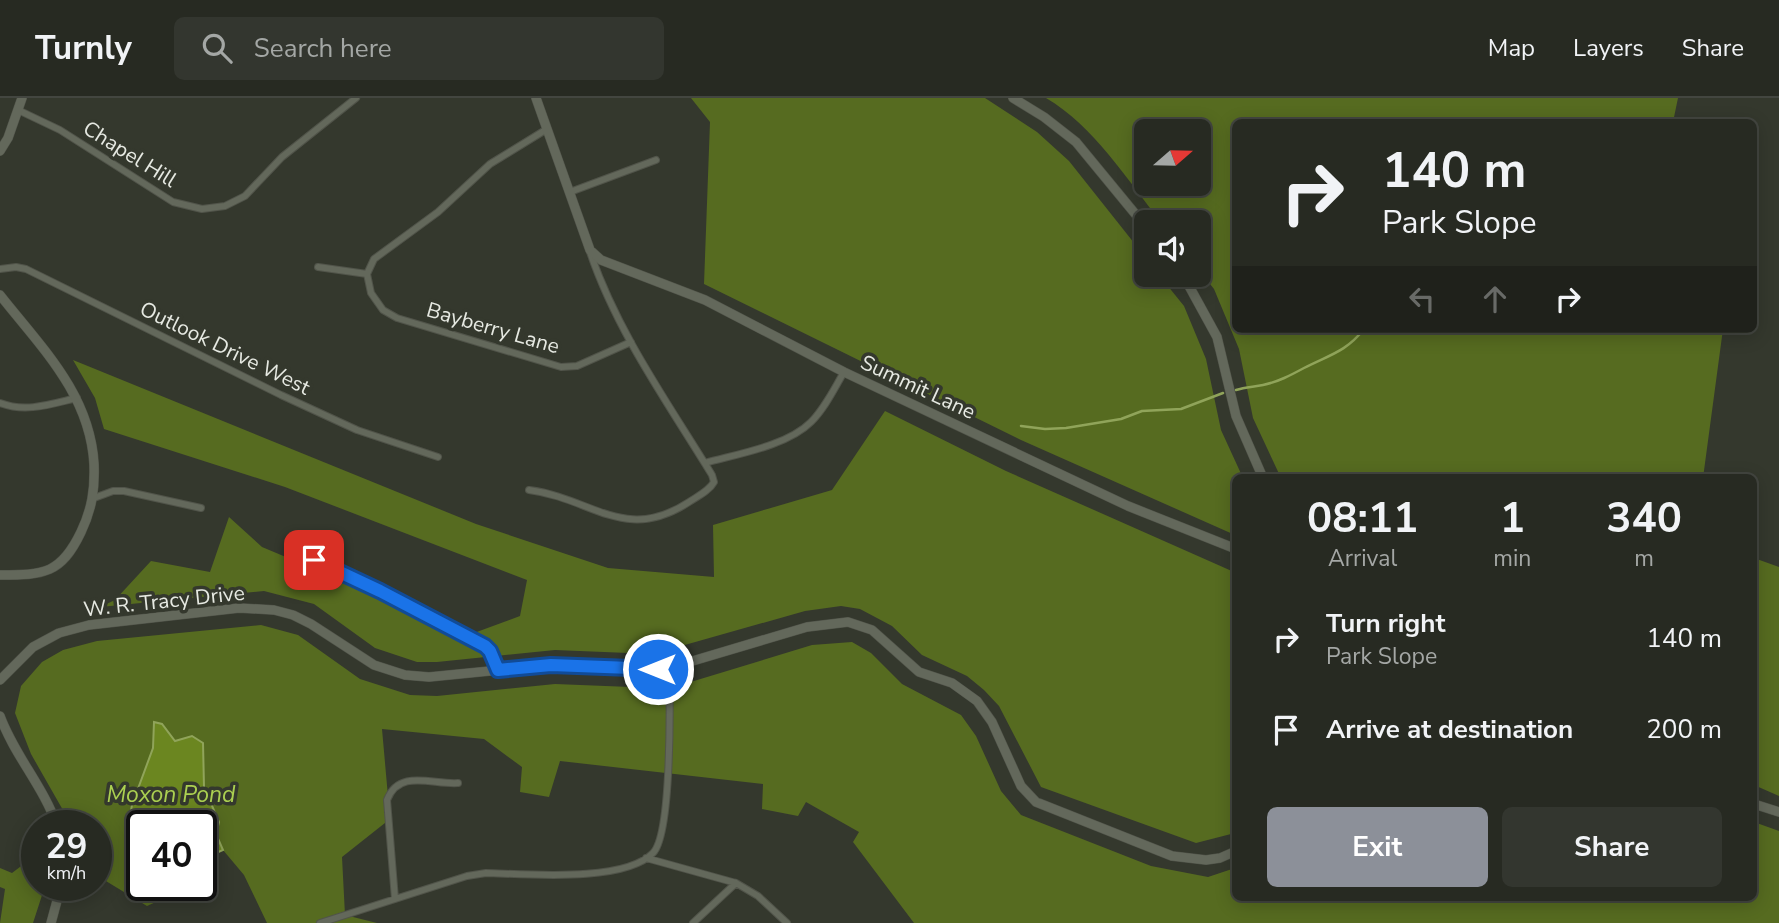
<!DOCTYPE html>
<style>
:root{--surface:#272a22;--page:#33362f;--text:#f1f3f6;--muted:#a4a7a5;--line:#434640;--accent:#8c9099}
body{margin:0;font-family:"Nunito Sans",sans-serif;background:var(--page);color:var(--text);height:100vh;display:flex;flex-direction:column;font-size:26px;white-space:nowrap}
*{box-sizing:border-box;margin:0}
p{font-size:23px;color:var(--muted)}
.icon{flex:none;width:38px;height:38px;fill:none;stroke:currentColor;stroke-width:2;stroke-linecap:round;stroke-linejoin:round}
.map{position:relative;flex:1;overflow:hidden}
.sheet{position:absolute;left:1232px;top:376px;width:525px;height:427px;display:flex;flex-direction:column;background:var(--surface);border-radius:10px;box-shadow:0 4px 18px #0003,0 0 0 2px var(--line)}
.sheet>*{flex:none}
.hud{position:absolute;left:1232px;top:21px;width:525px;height:214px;border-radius:10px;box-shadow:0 4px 18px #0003,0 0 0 2px var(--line);background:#272a22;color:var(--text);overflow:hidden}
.needle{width:46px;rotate:70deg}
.controls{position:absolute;left:1134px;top:21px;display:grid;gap:14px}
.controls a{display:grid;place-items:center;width:77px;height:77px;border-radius:10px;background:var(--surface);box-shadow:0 4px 18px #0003,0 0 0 2px var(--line);font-size:35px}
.speed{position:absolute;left:21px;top:712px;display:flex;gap:14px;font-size:35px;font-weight:700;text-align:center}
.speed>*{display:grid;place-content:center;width:91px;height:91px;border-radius:50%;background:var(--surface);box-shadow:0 4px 18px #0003,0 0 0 2px var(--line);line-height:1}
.speed small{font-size:18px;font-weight:400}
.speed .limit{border:4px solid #111;border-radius:10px;background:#fff;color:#111}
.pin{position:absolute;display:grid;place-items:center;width:60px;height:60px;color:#fff;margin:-30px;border-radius:14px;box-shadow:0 4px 10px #0006}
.me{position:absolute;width:77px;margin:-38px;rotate:270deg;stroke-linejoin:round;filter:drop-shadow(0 0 5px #0008)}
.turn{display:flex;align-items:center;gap:24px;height:147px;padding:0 35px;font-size:32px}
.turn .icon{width:91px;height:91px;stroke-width:2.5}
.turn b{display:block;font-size:49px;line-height:60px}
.lanes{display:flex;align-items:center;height:66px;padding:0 35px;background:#0003;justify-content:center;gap:35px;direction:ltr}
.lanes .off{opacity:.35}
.eta{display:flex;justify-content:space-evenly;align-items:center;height:119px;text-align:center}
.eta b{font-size:42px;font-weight:700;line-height:49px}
.button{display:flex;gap:14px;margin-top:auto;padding:14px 35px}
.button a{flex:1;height:80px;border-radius:10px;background:var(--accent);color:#fff;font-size:28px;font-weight:700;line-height:80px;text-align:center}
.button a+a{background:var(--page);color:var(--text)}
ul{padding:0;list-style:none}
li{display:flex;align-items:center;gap:21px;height:91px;padding:0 35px}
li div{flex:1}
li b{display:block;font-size:26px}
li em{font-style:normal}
header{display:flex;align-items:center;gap:42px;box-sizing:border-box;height:98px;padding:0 35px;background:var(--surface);border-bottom:2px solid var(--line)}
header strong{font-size:33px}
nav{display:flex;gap:38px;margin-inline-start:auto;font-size:24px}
.search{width:490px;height:63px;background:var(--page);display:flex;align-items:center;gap:18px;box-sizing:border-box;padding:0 24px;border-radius:10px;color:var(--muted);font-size:26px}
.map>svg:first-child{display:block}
.forest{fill:#566b20;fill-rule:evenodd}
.water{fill:#6b8620;stroke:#90a45a;stroke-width:2}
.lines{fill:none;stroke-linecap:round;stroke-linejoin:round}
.stream{stroke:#90a45a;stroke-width:2.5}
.street-casing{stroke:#51544a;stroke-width:8}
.secondary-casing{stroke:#51544a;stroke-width:10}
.street{stroke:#63685b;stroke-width:6}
.secondary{stroke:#63685b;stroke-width:9}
.route-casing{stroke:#114b97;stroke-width:18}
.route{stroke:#1a73e8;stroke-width:12}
.labels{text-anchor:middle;stroke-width:7;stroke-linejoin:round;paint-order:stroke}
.street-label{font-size:21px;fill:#e6e9e2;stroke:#34382d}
.water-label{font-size:23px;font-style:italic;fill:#abd051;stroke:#34382d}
</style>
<header>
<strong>Turnly</strong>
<div class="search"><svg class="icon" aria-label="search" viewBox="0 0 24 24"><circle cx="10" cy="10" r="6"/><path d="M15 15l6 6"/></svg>Search here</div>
<nav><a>Map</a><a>Layers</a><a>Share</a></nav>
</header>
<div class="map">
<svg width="1779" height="825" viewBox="0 0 1779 825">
<rect width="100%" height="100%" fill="#34382d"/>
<!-- forest -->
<path class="forest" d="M691,0H985L1037,34L1069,63L1146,160V177H1159L1184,208L1206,261L1221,332L1243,380H1236L1235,437L1021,342L704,186L710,24Z
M1046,0H1678L1673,24H1236V231H1723L1703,380H1281L1253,320L1239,251L1214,191L1199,172V124H1161C1127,82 1094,28 1046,0ZM1146,33H1199V86H1146Z
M73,262L476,426L608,470L714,479L713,427L832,392L885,313L1006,373L1234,474L1235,731L1231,736L1196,745L1041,689L999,608L984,592L967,578L922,557L892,528L860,511L841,508L805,513L653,556L555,552L437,564H417L375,550L314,506L264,493L100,509L115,502L151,463L210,474L229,419L262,449L405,509L463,539L520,518L527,482L285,389L104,331L95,300Z
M1754,460L1779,469V698L1754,687Z
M261,527L298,537L360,581L410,597L437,598L555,586L656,590L684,586L812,547L852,544L871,555L902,586L961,617L976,638L1001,693L1021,717L1151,768L1208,779L1235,770L1236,800H1754V724L1779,733V825H914L853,744L859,734L806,704L798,718L762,711L763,686L560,663L549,699L520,694L522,669L484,641L382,631L390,721L342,759L345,817L377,825H267L244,777L223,752L216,736L219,724L204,689L203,645L192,638L175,643L162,626L154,624L153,650L132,707L129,724L142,755L133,766L143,792L157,788H183L180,793L147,808L96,777V728H72L31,656L15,615L21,588L42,564L63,552L97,543Z
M37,756V788H45L33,825H0L5,791L0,789V770L12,775Z"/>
<!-- water -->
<path class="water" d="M154,624L162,626L175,643L192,638L203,645L204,689L219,724L216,736L223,752L201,762V728H142V755L129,724L132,707L153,650Z"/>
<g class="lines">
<!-- stream -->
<path class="stream" d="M1236,292C1245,289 1253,289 1263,287C1278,284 1291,277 1304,270C1329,257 1346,254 1364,231
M1021,328L1045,331L1066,330L1121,321L1142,313L1181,311L1223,295"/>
<!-- street casing -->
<g class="street-casing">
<path id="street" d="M18,12L60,32L173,104L202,111L225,108L245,98L282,59L356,0
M547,31L490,66L438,114L374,161L367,176L371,195L383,212L397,220L561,269L577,268L631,244
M570,94L656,62
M318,169L367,176
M0,171L16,169L26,171L281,297L357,332L438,359
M0,305C26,315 51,306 77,300
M705,365C737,356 787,348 811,324C825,310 834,291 844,274
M529,392C592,400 625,446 689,404C698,398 709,393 714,384L712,377C668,305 617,234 590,154
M94,400L113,393H124L201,410
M292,452L380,493L485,548L490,553L498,572
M646,760L736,785L758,798L787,825
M395,801L387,702C399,670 433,687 458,685
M320,825L467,778L486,775C526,776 624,785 653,755C672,736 670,602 669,570
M693,825L736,785"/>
</g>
<!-- secondary casing -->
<g class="secondary-casing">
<path id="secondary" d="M536,0L590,152L601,162L705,202L844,274L1128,408L1236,451
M1013,0L1044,19L1076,44L1146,129
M0,53L8,40L22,0
M1183,177L1217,239L1236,318L1263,380
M0,197C41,249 90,296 94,366C95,391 92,411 81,434C61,476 44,477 0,477
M0,582L33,549L59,535L89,527L239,510L274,512L293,517L311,526L374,567L405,577L429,579L551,567L619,571L669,570L807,529L848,524L872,532L919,574L952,585L977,603L992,624L1021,688L1036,704L1172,758L1206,762L1220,760L1236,753
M0,618C14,657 44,689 57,728
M1754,706L1779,714
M51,825L61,788"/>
</g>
<!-- street -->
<use href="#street" class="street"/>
<!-- secondary -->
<use href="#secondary" class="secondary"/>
</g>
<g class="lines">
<!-- route casing -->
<g class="route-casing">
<path id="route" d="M314,462L380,493L485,548L490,553L498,572L551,567L658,571"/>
</g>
<!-- route -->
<use href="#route" class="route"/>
</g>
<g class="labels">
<!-- street labels -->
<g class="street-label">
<text transform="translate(130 56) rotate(32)" y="7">Chapel Hill</text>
<text transform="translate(493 230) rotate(16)" y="7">Bayberry Lane</text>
<text transform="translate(225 250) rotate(26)" y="7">Outlook Drive West</text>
<text transform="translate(918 289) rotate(25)" y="7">Summit Lane</text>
<text transform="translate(164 503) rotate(-6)" y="7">W. R. Tracy Drive</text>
</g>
<!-- water labels -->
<g class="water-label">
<text x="171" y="704">Moxon Pond</text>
</g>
</g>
</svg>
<div class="controls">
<a><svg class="needle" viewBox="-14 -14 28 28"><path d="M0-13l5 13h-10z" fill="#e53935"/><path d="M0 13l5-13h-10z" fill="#a4a7a5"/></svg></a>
<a><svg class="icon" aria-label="sound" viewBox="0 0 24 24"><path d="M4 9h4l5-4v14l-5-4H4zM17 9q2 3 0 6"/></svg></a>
</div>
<div class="speed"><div>29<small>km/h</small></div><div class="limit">40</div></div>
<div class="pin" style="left:314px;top:462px;background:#d93025"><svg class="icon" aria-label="arrive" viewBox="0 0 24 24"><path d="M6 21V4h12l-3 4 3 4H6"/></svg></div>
<svg class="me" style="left:658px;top:571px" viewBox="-20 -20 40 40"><circle r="17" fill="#1a73e8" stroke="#fff" stroke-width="3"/><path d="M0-11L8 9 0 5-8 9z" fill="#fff"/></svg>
<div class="hud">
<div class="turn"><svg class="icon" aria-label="right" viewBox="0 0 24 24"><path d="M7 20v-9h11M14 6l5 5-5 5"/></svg><div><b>140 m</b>Park Slope</div></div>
<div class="lanes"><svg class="icon off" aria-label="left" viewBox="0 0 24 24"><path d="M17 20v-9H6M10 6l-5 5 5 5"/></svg><svg class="icon off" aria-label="ahead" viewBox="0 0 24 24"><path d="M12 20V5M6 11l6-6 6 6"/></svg><svg class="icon" aria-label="right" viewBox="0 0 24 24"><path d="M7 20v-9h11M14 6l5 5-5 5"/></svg></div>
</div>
<section class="sheet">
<div class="eta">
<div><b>08:11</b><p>Arrival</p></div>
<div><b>1</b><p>min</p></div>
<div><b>340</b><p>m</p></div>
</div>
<ul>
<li><svg class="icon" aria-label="right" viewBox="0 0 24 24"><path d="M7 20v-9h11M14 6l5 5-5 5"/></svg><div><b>Turn right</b><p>Park Slope</p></div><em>140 m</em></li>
<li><svg class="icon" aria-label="arrive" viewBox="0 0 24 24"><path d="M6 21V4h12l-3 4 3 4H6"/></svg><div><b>Arrive at destination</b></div><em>200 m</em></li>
</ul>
<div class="button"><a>Exit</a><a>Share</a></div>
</section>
</div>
